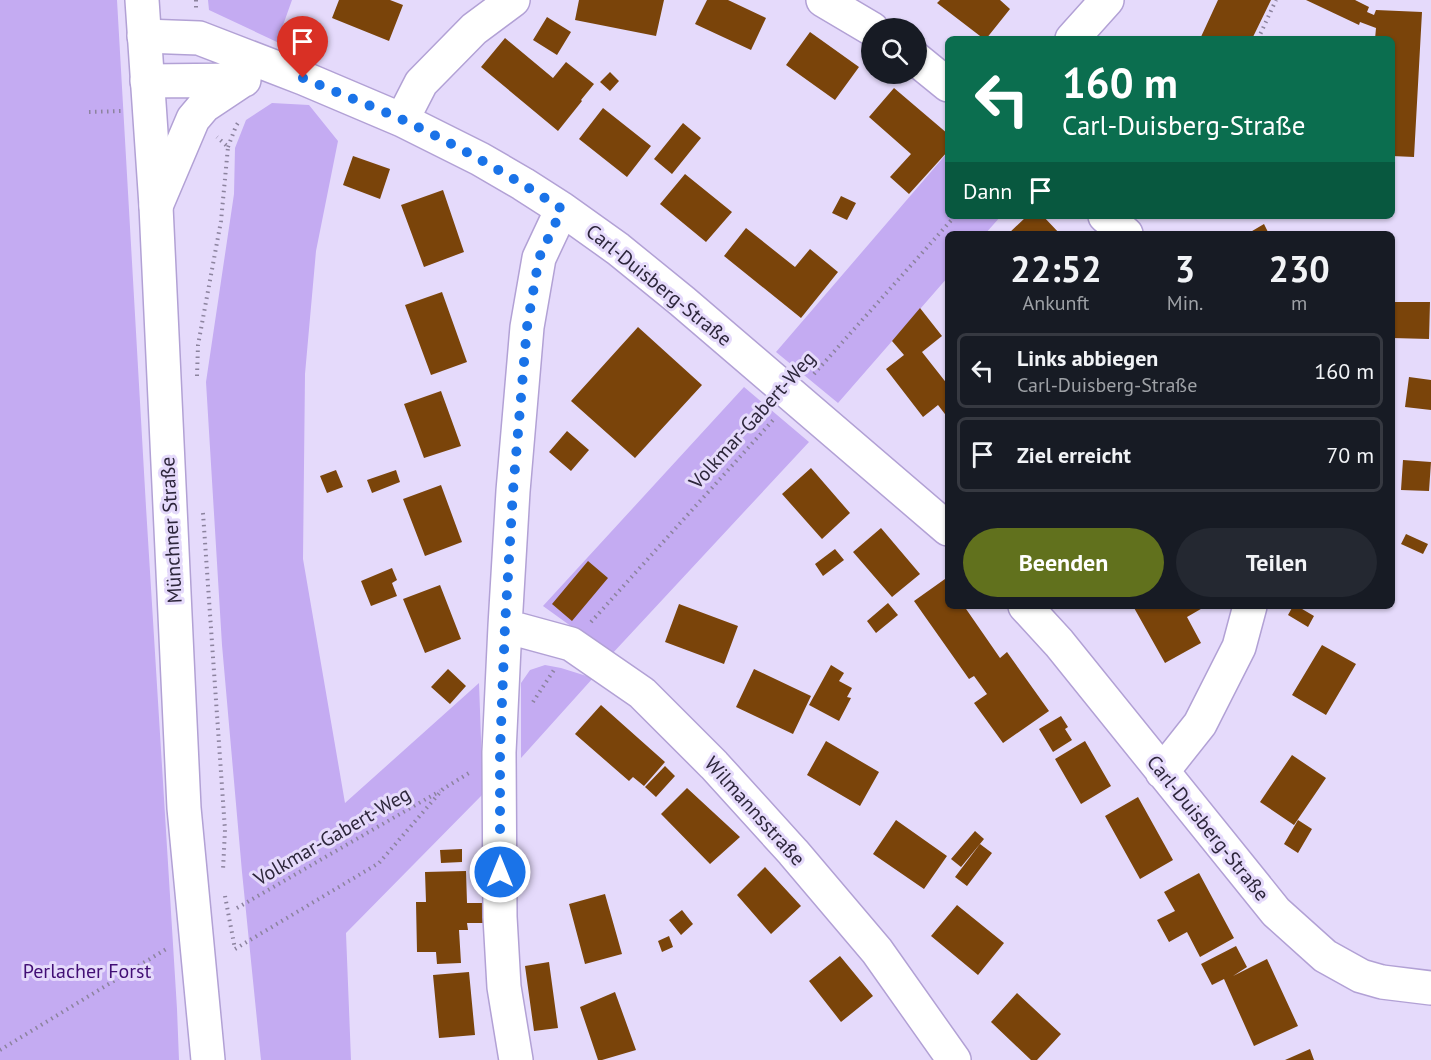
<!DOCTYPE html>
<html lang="de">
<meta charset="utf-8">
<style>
:root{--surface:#171b24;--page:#242831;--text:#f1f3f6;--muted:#9ea1a6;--line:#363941;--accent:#61711d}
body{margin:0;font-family:"PT Sans",sans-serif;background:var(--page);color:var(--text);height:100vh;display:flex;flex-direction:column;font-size:22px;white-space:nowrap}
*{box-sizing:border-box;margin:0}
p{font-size:20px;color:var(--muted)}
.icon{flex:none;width:33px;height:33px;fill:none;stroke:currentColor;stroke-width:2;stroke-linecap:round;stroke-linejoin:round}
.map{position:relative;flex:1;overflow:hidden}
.details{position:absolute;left:945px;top:231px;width:450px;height:378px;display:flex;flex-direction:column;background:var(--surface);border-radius:9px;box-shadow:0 2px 4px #0004}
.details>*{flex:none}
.hud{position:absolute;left:945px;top:36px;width:450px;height:183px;border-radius:9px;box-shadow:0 2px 4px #0004;background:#0b6e4f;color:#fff;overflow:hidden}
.fabs{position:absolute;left:861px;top:18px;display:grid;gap:12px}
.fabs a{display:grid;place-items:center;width:66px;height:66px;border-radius:50%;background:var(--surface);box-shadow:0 2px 4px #0004;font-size:30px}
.pin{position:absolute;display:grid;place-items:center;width:51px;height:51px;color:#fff;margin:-62px -26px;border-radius:50% 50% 50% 0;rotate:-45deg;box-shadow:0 0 6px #0007}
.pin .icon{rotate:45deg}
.me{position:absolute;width:66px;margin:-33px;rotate:0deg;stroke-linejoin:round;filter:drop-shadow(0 0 4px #0008)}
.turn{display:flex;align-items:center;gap:21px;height:126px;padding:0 18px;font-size:27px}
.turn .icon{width:78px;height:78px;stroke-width:2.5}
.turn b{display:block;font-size:42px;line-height:51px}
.then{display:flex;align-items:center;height:57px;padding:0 18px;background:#0003;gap:12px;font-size:22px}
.eta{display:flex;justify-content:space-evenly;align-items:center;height:102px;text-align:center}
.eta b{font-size:36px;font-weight:700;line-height:42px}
.primary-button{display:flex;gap:12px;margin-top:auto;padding:12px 18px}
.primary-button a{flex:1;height:69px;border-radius:36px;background:var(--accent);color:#fff;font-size:24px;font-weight:700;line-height:69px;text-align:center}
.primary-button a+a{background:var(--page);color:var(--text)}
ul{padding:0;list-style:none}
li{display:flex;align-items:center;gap:18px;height:75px;margin:0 12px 9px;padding:0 6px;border:3px solid var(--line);border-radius:9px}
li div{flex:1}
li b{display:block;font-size:22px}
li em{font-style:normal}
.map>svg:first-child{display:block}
.green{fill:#c4abf2}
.building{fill:#7a440a}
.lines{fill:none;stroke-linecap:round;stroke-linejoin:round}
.minor-casing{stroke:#b2a1d5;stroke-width:36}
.major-casing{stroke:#b2a1d5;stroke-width:36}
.path{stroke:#8c839e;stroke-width:4;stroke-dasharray:1.5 4.5;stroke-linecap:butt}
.minor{stroke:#fff;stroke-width:33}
.major{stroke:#fff;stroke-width:33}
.route{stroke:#1a73e8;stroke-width:10;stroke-dasharray:0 18}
.labels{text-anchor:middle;stroke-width:6;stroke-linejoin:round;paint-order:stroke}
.street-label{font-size:20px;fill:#2d263b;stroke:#e5dafb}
.park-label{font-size:20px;fill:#420f75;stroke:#e5dafb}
</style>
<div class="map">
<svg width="1431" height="1060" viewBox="0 0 1431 1060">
<rect width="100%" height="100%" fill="#e5dafb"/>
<!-- green -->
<path class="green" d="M0,0H117L146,507L177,1009L179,1060H0Z
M208,0H292L277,42L209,10Z
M272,103L309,105L338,141L316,251L305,374L303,559L345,803L479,683L483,794L346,933L351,1060H261L242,872L222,645L206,382L234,194L235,148L246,120Z
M948,152V216H1001L985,234H948V277L838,403L776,352Z
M744,387L809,442L611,655L543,606Z
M545,665L561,668L593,678L521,758V683L530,670Z"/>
<!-- building -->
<path class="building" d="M339,0H390L403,5L389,41L332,18Z
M579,0H664L656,36L575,20Z
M707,0H728L766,18L751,50L695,24Z
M940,0H1000L1010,9L986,39H984L937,3Z
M1218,0H1271L1252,39H1200Z
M1306,0H1355L1369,7L1367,12L1374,15L1376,10L1422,12L1414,157L1392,156V39H1375L1376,28L1360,22L1359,25Z
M547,17L571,32L557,55L533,40Z
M810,32L859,67L835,100L786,65Z
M505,38L553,78L566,62L594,84L581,100L582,101L558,131L481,67Z
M610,72L619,81L610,91L600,82Z
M894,88L948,134V151L909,194L890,177L911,154L869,117Z
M603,108L651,146L627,177L579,139Z
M683,123L701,138L672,174L654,159Z
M353,156L390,169L380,199L343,185Z
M685,174L732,212L706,242L660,204Z
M443,190L464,252L424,267L401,205Z
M841,196L856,203L847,220L832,213Z
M1027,216H1043L1060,234H1008Z
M1264,224L1269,234H1247Z
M746,228L795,267L810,249L838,272L801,318L724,256Z
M442,292L467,362L431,375L405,305Z
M1392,302H1430L1429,339L1392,338Z
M920,308L942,336L922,352L948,385V418L938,405L923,417L886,369L904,355L892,341Z
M638,327L702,385L635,458L571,401Z
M1409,377L1431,380V410L1405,407Z
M441,391L461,446L424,458L404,404Z
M567,431L589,450L571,471L549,452Z
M1403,460L1431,462L1429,491L1401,490Z
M811,468L850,513L822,539L782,494Z
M336,470L343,487L327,493L320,476Z
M396,470L400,482L372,493L367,480Z
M441,485L462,542L425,556L403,499Z
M881,528L920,574L892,597L853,552Z
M1406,534L1428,544L1423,554L1401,544Z
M835,549L844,560L823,576L815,564Z
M588,561L608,578L572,621L552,604Z
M392,568L397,580L392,583L397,596L371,606L361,581Z
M945,579L948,583V606H964L1000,658L1007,652L1049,711L1003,743L974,703L987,694L974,676L969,679L914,601Z
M440,585L461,639L425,653L403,599Z
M888,603L898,615L876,633L867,621Z
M679,604L738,626L724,664L665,642Z
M1133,606H1206L1187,617L1201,643L1165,663Z
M1293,606H1297L1314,616L1308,627L1288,615Z
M1322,645L1356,664L1326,715L1292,695Z
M831,665L844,673L839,681L852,688L847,697L851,698L839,721L809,705Z
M448,669L466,686L450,704L431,687Z
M754,669L811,696L793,734L736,707Z
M601,705L665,762L644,786L633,777L629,781L575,734Z
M1061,716L1068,727L1065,729L1072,740L1053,752L1039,729Z
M826,741L879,772L860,806L807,775Z
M1085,741L1111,786L1081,804L1055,759Z
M1292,755L1326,778L1294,825L1260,802Z
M665,766L675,776L656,797L645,787Z
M687,788L740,837L710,864L661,814Z
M1138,797L1173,860L1140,879L1105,816Z
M896,820L947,856L924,889L873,854Z
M1298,820L1312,829L1298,853L1284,844Z
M975,831L984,839L961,867L951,859Z
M980,844L992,853L967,886L955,877Z
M462,849V862L441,863L440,850Z
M765,867L801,906L771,934L737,895Z
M466,871L467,903H483V923H467L468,930H459L461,963L437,964L436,952H417L416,902H426L425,872Z
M1199,873L1234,938L1200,957L1187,932L1169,942L1157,920L1175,911L1164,892Z
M605,894L622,954L585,964L569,904Z
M957,905L1004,943L978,975L931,936Z
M682,910L693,924L681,935L669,920Z
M669,936L673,947L662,952L658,941Z
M1236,946L1247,967L1233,976L1267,959L1298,1026L1254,1046L1224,979L1212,985L1201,964Z
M840,956L873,996L841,1022L809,981Z
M549,962L558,1028L534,1031L525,966Z
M469,972L475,1035L439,1038L433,975Z
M615,992L636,1050L602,1060H598L580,1007Z
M1017,993L1061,1034L1037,1060H1031L991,1022Z
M1310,1049L1314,1060H1285Z"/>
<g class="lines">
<!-- minor casing -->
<g class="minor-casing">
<path id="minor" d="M823,0L872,29
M144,36L199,38L303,78L402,120L480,159L523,184L562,209L618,249L682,301L948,529
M1072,39L1107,0
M916,59L948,85
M147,81L244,80
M402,120L421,83L474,29L513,0
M156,206L193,119L204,106L243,80
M1105,216L1126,234
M1025,606L1059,643L1276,912L1325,956L1361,976L1382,982L1431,988
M505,626L571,644L642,693L714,765L793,852L877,951L954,1060
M1162,772L1200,724L1239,647L1250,606
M516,1060L504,987L500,917L499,752L505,626L513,491L527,327L539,258L562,209"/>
</g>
<!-- major casing -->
<g class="major-casing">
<path id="major" d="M142,0L156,206L184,808L208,1060"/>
</g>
<!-- path -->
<path class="path" d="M196,0V9
M1258,39L1276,0
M89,112L121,111
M228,147L236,126L240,120
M814,374L955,216
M197,376L198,345L221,221L228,147L217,137
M203,513L225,830L223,870
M591,622L775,418
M533,702L554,670
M225,896L235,949L379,863L443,789L469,773
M237,908L440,791
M0,1050L168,948"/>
<!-- minor -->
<use href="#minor" class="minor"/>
<!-- major -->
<use href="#major" class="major"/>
</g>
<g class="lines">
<!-- route -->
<path class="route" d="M303,78C336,92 369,105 401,119C457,145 511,176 562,209L539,258L527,327L513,491L505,626L500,752V872"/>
</g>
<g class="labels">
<!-- street labels -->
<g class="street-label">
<text transform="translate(659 285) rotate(39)" y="7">Carl-Duisberg-Straße</text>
<text transform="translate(752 420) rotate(-48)" y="7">Volkmar-Gabert-Weg</text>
<text transform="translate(171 530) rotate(-93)" y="7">Münchner Straße</text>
<text transform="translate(755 811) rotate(48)" y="7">Wilmannsstraße</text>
<text transform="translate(1208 828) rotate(51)" y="7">Carl-Duisberg-Straße</text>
<text transform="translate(332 836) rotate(-30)" y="7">Volkmar-Gabert-Weg</text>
</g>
<!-- park labels -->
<g class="park-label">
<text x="87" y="978">Perlacher Forst</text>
</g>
</g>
</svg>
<div class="fabs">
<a><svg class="icon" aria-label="search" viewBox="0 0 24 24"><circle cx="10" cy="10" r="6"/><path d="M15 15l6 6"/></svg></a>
</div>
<div class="pin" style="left:303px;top:78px;background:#d93025"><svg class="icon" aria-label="arrive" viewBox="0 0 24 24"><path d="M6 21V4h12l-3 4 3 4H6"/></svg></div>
<svg class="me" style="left:500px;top:872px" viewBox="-20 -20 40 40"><circle r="17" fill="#1a73e8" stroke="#fff" stroke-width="3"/><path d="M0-11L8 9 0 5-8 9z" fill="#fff"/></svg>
<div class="hud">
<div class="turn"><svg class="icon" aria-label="left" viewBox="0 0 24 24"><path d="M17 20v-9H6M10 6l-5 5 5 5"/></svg><div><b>160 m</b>Carl-Duisberg-Straße</div></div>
<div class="then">Dann<svg class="icon" aria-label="arrive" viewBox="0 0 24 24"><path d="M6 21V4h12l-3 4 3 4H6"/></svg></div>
</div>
<section class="details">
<div class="eta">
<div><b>22:52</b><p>Ankunft</p></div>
<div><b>3</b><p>Min.</p></div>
<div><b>230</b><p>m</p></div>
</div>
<ul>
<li><svg class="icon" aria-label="left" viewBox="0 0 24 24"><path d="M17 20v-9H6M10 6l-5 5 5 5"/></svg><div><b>Links abbiegen</b><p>Carl-Duisberg-Straße</p></div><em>160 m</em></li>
<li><svg class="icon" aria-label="arrive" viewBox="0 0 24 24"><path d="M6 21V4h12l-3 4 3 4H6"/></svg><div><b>Ziel erreicht</b></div><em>70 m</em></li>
</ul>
<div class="primary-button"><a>Beenden</a><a>Teilen</a></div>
</section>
</div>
